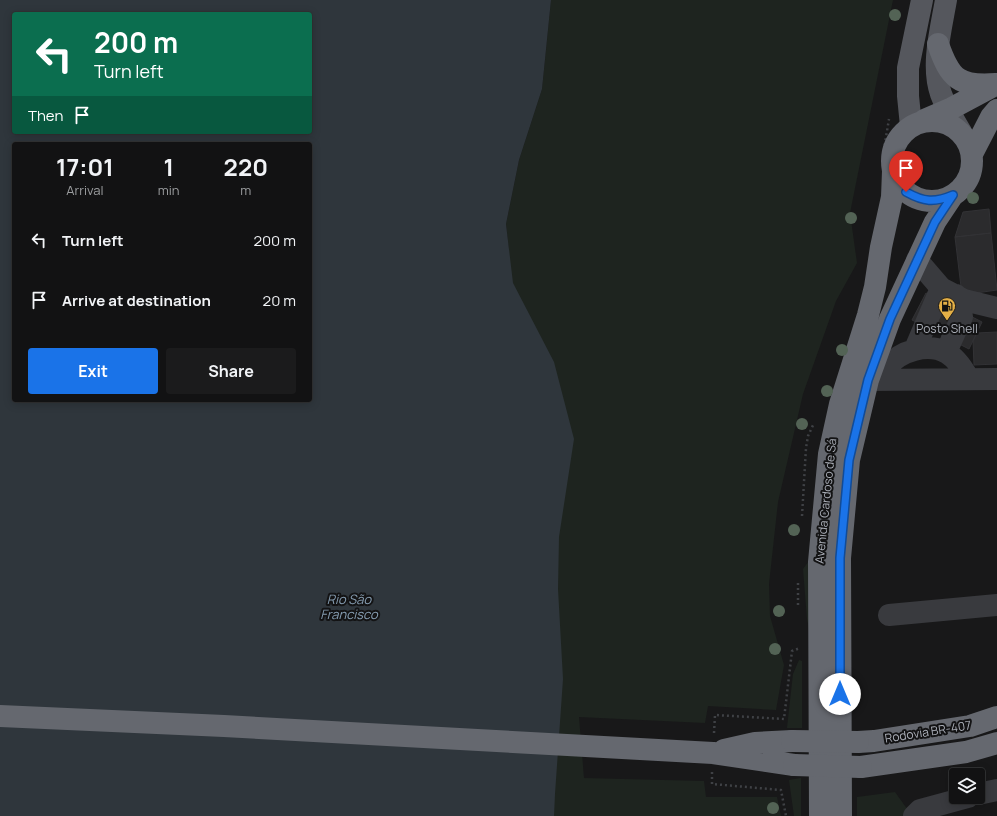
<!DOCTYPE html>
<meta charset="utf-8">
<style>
:root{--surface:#121213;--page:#1b1b1c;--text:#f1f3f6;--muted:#9c9ea0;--line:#313233;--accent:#1a73e8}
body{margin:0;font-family:Manrope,sans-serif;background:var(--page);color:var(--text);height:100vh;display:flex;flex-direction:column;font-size:15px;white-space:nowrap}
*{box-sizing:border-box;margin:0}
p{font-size:13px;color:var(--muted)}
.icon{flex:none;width:22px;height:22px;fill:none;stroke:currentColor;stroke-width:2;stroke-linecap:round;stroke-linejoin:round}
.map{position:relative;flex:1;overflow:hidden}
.drawer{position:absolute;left:12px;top:142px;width:300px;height:260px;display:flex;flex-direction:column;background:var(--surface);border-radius:4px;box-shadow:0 2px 10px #0003,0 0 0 1px var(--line)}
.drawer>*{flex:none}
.top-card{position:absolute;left:12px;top:12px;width:300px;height:122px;border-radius:4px;box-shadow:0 2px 10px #0003,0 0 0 1px var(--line);background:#0b6e4f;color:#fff;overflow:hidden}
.tools{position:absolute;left:949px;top:768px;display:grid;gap:8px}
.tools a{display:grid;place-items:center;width:36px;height:36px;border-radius:4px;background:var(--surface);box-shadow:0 2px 10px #0003,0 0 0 1px var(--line);font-size:20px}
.pin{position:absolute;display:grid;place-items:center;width:34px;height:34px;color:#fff;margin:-41px -17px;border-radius:50% 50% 50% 0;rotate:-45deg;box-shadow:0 0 4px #0007}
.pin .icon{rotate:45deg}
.me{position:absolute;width:44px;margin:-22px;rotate:0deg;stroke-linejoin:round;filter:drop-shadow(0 0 3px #0008)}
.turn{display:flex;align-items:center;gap:14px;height:84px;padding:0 16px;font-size:18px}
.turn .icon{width:52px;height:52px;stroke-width:2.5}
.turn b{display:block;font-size:28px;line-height:34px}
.then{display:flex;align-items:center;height:38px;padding:0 16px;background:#0003;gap:8px;font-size:15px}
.eta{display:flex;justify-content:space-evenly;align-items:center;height:68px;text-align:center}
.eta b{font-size:24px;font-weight:700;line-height:28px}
.button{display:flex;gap:8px;margin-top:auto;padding:8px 16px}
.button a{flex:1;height:46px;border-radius:4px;background:var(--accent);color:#fff;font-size:16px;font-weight:700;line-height:46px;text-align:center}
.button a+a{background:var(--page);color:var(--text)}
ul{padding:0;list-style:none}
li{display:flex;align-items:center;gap:12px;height:60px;padding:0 16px}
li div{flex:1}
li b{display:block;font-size:15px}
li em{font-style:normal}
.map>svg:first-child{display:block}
.green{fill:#1e241f}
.water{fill:#2f363c;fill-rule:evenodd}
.building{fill:#2b2b2d;stroke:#323235}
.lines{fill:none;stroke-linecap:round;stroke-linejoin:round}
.path{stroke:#3f4145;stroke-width:2.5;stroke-dasharray:2 3;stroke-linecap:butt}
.minor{stroke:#393a3e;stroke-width:22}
.major{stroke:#55575d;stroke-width:22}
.highway{stroke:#65686f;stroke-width:22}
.highway-bridge{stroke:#65686f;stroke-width:22}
.tree{fill:#536355}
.route-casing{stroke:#114b97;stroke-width:10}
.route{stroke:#1a73e8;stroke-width:7}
.labels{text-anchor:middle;stroke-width:4;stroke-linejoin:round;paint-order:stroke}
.poi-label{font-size:12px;fill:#abafb8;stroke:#131314}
.street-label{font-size:12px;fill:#abafb8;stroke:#131314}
.water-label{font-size:13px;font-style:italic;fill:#859cb0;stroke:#131314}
</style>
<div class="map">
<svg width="997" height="816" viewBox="0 0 997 816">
<rect width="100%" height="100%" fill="#181819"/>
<!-- green -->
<path class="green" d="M551,0H893L850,213L857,263L836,301L803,394L778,502L769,584L770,616L784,665L776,710L708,706L705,723L579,717L584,778L704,781L706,797H777L781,816H475L509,250L506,224L519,160L542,89Z
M814,554L815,659L807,619L803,569Z
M799,660L802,661V728H787L793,674Z
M801,778V816H794L789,780Z
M895,792L910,813V816H857V797Z"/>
<!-- water -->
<path class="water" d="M0,0H551L542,89L519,160L506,224L513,283L554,362L574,439L559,537L558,589L563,679L555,794L554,816H0ZM14,14H310V132H14ZM14,144H310V400H14Z"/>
<!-- building -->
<path class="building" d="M989,209L991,233L955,237L963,212Z
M991,233L997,290L962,295L955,237Z
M926,293L982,322L969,349L912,320Z
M997,332V364L974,365L973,341L977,333Z"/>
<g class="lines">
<!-- path -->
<path class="path" d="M883,155L889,119
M802,516L806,448L808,436L814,423
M798,583V608
M714,733L715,715L784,719L792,651L800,648
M712,772V784L781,790L786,816"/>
<!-- minor -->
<path class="minor" d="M917,260L941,288L964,300L997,308
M915,349L941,288
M946,352L962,317L956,295
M868,380L997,379
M879,380C881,376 884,371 887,367C900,351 928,342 947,353C957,359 963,369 969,379
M889,615L997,605
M978,794L997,790
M914,816L920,810L968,797"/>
<!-- major -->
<path class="major" d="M946,0C941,29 931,66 941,94C946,108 954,120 961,132
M911,126L908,96V68L922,0"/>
<!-- highway -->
<path class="highway" d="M938,44C950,79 959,87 996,84
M924,120L952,108L997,84
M892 161a40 40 0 1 1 80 0a40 40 0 1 1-80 0Z
M972,154L991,117L997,110
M0,716L224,726L713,753L794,765
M858,742L874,741L970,726L997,717
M724,750L755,743L792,741
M861,767L966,752L997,743
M820,816L819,562L829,454L840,404L868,315L875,287L881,247L892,197L893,171
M841,816L840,558L849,460L868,380L890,319L935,222L953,195"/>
<!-- highway-bridge -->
<path class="highway-bridge" d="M792,741L858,742
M794,765L861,767"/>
</g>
<!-- trees -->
<g class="tree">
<circle cx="895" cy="15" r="6"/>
<circle cx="973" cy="198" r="6"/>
<circle cx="851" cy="218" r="6"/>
<circle cx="842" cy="350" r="6"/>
<circle cx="827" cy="391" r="6"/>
<circle cx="802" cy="424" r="6"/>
<circle cx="794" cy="530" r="6"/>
<circle cx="779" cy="611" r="6"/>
<circle cx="775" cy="649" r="6"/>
<circle cx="773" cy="808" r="6"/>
</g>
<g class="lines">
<!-- route casing -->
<g class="route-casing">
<path id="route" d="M840,694V558L849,460L868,380L890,319L935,222L953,195C934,203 924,202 906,192"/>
</g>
<!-- route -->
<use href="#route" class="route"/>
</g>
<!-- icons -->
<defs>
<g id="fuel-pin" transform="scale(0.9)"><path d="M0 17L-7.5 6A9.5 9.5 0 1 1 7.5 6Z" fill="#e3af46" stroke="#131314"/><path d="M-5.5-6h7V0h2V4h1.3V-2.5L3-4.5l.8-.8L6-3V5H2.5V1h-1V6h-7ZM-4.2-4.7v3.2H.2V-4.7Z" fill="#111"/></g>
</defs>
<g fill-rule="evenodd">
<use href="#fuel-pin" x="947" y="306"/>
</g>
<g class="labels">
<!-- poi labels -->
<g class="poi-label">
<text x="947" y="333">Posto Shell</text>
</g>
<!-- street labels -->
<g class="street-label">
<text transform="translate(826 501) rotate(-84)" y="4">Avenida Cardoso de Sá</text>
<text transform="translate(928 732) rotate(-9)" y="4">Rodovia BR-407</text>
</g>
<!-- water labels -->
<g class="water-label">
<text x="349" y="604">Rio São<tspan x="349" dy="15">Francisco</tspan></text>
</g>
</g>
</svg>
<div class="tools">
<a><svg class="icon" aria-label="layers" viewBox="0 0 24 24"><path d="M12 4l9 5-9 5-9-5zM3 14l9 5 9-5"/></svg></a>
</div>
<div class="pin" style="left:906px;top:192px;background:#d93025"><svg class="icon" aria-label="arrive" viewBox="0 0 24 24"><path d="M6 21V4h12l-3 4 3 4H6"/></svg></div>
<svg class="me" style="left:840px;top:694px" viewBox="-20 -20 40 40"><circle r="19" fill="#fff"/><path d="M0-13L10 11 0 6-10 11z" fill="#1a73e8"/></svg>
<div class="top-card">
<div class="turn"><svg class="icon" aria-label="left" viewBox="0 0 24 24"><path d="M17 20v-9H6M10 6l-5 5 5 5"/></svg><div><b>200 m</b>Turn left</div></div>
<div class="then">Then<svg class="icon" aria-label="arrive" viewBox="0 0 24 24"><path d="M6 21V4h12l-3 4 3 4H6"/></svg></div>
</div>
<section class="drawer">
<div class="eta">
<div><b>17:01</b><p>Arrival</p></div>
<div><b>1</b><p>min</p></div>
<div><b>220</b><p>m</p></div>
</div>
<ul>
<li><svg class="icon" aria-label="left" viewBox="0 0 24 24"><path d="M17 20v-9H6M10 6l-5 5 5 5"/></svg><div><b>Turn left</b></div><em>200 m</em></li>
<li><svg class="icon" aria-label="arrive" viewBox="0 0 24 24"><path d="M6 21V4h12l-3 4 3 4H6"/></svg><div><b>Arrive at destination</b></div><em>20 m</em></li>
</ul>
<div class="button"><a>Exit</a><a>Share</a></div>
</section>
</div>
